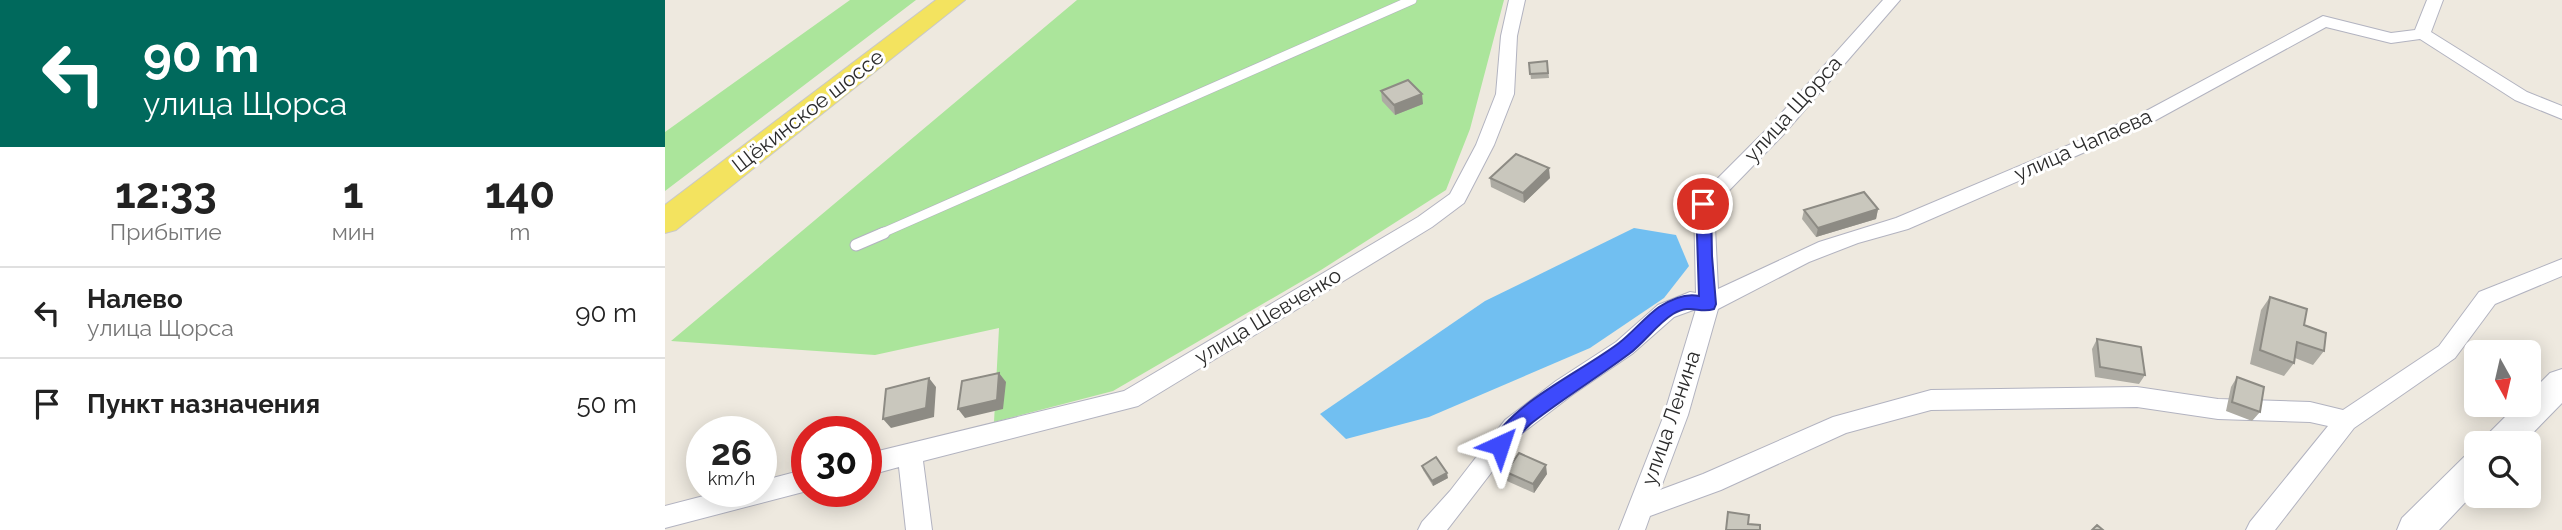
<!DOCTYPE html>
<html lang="ru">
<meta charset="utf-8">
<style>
:root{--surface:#fff;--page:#f6f6f6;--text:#222;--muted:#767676;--line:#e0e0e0}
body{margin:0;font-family:Raleway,sans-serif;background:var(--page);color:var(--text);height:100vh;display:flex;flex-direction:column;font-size:26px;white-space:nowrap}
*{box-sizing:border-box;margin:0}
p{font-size:23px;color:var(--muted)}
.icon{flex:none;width:38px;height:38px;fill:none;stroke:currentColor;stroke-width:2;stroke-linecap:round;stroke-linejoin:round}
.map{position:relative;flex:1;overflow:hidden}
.details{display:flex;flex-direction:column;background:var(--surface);width:665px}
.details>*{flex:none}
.top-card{background:#00695c;color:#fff;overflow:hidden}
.needle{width:46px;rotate:172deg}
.controls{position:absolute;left:1799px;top:340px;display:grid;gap:14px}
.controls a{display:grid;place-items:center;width:77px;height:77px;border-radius:10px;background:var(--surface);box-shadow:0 4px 18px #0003;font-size:35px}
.speed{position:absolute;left:21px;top:416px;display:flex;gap:14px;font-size:35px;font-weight:700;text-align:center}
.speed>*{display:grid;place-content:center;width:91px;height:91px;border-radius:50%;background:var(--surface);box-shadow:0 4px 18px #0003;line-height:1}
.speed small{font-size:18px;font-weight:400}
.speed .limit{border:10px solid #d22;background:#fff;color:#111}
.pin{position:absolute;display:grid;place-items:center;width:60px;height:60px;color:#fff;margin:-30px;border:4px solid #fff;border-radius:50%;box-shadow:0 2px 7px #0007}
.me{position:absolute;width:77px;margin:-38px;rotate:42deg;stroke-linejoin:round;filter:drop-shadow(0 0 5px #0008)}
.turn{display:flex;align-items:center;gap:24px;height:147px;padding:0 28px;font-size:32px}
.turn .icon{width:91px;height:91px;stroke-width:2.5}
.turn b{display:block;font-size:49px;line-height:60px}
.eta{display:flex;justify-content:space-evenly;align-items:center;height:119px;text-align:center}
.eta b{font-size:42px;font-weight:700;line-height:49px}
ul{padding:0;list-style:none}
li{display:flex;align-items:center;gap:21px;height:91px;padding:0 28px;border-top:2px solid var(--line)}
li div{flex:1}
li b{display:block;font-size:26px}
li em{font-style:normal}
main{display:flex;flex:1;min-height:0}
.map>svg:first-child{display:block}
.green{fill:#abe59b}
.water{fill:#71bff1}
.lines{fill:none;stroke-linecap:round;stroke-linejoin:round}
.service-far1-casing{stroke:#b2b3c0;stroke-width:10}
.service-casing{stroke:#b2b3c0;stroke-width:13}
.minor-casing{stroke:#b2b3c0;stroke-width:2}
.secondary-casing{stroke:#b2b3c0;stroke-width:2}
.primary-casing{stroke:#c8c8c8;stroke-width:2}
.service-far1{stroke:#fff;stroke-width:9}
.service{stroke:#fff;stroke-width:11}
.minor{fill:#fff;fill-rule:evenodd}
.secondary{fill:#fff;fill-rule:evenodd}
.primary{fill:#f3e35f;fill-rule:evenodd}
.wall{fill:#adaba3}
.shaded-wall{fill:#8d8b84}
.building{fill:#c9c7bd;stroke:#8d8b84;stroke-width:2}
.route{fill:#3d4afc;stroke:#2830a4;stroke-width:2}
.labels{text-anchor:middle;stroke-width:6;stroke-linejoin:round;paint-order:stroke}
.street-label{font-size:21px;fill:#2c2c2c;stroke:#fff}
</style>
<main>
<section class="details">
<div class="top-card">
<div class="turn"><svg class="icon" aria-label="left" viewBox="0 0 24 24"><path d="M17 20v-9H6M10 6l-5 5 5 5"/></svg><div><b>90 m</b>улица Щорса</div></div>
</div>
<div class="eta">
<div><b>12:33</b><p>Прибытие</p></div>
<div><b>1</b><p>мин</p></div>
<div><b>140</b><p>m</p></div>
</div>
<ul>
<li><svg class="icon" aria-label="left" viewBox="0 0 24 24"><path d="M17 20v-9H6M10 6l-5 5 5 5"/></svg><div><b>Налево</b><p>улица Щорса</p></div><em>90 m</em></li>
<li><svg class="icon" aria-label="arrive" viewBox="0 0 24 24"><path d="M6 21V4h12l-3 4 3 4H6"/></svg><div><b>Пункт назначения</b></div><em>50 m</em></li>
</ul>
</section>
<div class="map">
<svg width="1897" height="530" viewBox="0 0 1897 530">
<rect width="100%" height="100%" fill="#eee9df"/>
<!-- green -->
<path class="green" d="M185,0H251L0,191V132Z
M412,0H839L805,129L781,190L656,270L448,391L329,422L334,328L210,355L6,341Z"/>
<!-- water -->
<path class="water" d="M969,228L1011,235L1024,266L999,298L925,348L764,417L681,439L655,414L820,301Z"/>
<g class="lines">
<!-- service-far1 casing -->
<g class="service-far1-casing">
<path id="service-far1" d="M215,234L747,0"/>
</g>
<!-- service casing -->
<g class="service-casing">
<path id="service" d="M191,245L219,233"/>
</g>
<!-- minor casing -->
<g class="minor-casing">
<path id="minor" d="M844,0H860L852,36L849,94L829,145L799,203L767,227L473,406L258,461L267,530H241L234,467L201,476V454L459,391L753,217L785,194L811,145L831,94L836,36Z
M1218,0H1235L1118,135L1049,206L1053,289L1154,242L1231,218L1468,118L1658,16L1726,33L1750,30L1762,0H1778L1766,32L1862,92L1897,106V119L1850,100L1755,39L1726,43L1661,27L1480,126L1243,229L1193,243L1144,262L1053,309L1023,415L995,490L1038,474L1168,417L1266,390L1472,387L1553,399L1645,402L1678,410L1774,346L1814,292L1897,259V276L1830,304L1790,358L1689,428L1610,530H1581L1585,522L1663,426L1645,422L1553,419L1472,407L1266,410L1181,433L1056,490L985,516L980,530H954L999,415L1031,309L1009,317L967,354L907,395L856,434L782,530H753L757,522L785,491L840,420L891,381L951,342L993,305L1025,292L1031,293L1029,204L1032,199L1104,127Z
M142,469V491L0,528V506L54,492H96V481Z"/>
</g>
<!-- secondary casing -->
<g class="secondary-casing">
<path id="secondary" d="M1897,369V403L1858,443H1819L1824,433L1853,404H1864V394L1885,373Z
M1811,453V491L1774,530H1732L1737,518L1799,457Z"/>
</g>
<!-- primary casing -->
<g class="primary-casing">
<path id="primary" d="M271,0H300L11,230L0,233V205Z"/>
</g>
<!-- service-far1 -->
<use href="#service-far1" class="service-far1"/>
<!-- service -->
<use href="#service" class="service"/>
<!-- minor -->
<use href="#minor" class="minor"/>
<!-- secondary -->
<use href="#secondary" class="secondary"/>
<!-- primary -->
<use href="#primary" class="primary"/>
</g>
<!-- wall -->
<path class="wall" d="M882,61L884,78L866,79L864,63Z
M716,91L758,104L730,115L717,101Z
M825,178H885L859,203L826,187Z
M1213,209L1211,219L1151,237L1137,219L1139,210Z
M1605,297L1659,351L1648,365L1630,358L1629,363L1619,376L1585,364L1596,310Z
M1432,339L1480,375L1474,384L1430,377L1427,349Z
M1572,377L1595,412L1587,421L1561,411L1566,387Z
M757,466L783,478L768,486L758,470Z
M841,472L882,474L869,493L842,481Z"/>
<!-- shaded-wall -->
<path class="shaded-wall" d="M757,94L758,104L730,115L729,105Z
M884,168L885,178L859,203L858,193Z
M1213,209L1211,219L1151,237L1153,228Z
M334,373L341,382L338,409L300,418L293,409Z
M264,378L271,387L269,417L226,428L218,419Z
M881,465L882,474L869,493L868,484Z
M782,473L783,478L768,486L767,481Z"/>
<!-- building -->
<path class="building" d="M882,61L883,73L865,74L864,63Z
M743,80L757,94L729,105L716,91Z
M851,154L884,168L858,193L825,178Z
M1199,192L1213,209L1153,228L1139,210Z
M1605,297L1642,309L1639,325L1661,333L1659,351L1632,342L1629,363L1595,350Z
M1432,339L1476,347L1480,375L1435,367Z
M334,373L332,400L293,409L297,381Z
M1572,377L1599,387L1595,412L1567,402Z
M264,378L261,408L218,419L221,389Z
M854,453L881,465L868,484L841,472Z
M771,457L782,473L767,481L757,466Z
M1063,512L1084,515L1083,524L1095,525V530H1061Z
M1432,525L1438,530H1427Z"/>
<!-- route -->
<path class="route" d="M1038,199L1046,204L1047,256L1051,304L1049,309C1033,314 1027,303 1008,314C992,324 980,342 964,354C933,377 899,398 868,422C856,431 842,456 828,451L825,445C847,402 916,372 954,343C968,332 980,317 994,307C1005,300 1021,293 1034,296L1031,204Z"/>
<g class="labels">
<!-- street labels -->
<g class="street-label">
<text transform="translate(1128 109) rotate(-48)" y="7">улица Щорса</text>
<text transform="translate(143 111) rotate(-38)" y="7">Щёкинское шоссе</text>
<text transform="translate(1418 145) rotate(-24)" y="7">улица Чапаева</text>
<text transform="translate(603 316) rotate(-31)" y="7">улица Шевченко</text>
<text transform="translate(1006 418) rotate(-71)" y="7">улица Ленина</text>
</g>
</g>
</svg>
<div class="controls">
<a><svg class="needle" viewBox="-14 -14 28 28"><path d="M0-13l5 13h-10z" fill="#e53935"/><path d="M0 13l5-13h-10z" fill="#767676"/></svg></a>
<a><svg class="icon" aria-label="search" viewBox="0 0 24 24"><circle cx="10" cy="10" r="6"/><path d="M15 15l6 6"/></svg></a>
</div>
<div class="speed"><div>26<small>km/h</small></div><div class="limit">30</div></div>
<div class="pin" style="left:1038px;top:204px;background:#d93025"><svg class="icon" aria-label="arrive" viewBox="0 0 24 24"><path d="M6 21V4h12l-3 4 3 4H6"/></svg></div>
<svg class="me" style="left:835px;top:445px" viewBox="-20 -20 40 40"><path d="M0-17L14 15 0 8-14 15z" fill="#3d4afc" stroke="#fff" stroke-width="4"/></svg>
</div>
</main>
